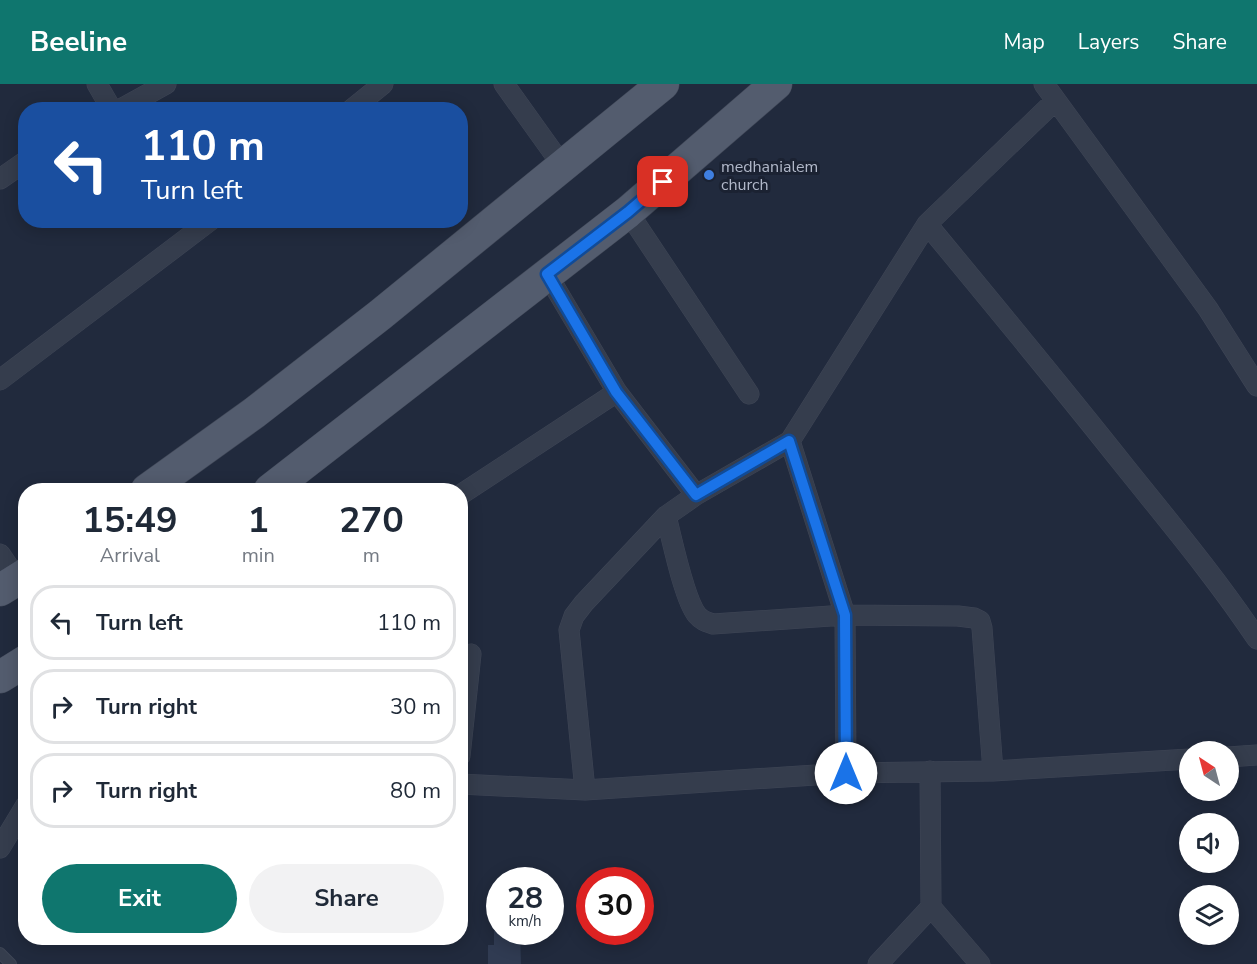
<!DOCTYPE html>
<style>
:root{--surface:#fff;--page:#f2f2f3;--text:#1f2937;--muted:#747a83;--line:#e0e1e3;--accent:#0f766e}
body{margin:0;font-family:"Nunito Sans",sans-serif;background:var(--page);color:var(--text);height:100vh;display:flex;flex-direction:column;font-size:22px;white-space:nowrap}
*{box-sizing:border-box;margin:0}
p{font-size:20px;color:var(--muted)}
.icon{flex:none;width:33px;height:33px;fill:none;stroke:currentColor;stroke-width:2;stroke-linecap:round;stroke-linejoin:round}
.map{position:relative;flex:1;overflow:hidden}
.sheet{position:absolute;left:18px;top:399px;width:450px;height:462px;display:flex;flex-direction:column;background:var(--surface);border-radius:24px;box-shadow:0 3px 15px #0003}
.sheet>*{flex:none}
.guide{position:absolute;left:18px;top:18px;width:450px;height:126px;border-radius:24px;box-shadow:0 3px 15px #0003;background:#1a4fa0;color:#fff;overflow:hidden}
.needle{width:39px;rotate:324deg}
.tools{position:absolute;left:1179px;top:657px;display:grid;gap:12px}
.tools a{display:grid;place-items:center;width:60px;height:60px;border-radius:50%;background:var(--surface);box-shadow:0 3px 15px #0003;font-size:30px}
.speed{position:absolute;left:486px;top:783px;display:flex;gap:12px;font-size:30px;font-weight:700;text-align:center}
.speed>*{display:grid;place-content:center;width:78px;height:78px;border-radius:50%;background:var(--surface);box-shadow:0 3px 15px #0003;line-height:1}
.speed small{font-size:15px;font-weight:400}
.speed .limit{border:9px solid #d22;background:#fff;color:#111}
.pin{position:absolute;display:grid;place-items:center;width:51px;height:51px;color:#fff;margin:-26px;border-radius:12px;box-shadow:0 3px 9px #0006}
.me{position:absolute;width:66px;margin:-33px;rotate:0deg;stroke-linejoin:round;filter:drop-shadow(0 0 4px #0008)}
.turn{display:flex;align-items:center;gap:21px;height:126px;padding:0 24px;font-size:27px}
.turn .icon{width:78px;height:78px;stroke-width:2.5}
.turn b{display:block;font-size:42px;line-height:51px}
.eta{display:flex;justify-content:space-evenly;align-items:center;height:102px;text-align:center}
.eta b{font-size:36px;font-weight:700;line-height:42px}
.button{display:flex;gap:12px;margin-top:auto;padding:12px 24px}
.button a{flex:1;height:69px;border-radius:36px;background:var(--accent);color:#fff;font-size:24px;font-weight:700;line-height:69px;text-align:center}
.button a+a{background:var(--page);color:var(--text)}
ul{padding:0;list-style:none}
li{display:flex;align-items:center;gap:18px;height:75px;margin:0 12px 9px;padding:0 12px;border:3px solid var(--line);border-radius:24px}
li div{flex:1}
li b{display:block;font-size:22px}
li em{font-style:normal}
header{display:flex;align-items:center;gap:36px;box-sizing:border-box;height:84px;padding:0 30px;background:var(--accent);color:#fff}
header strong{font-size:28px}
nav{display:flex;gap:33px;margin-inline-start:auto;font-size:21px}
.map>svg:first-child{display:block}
.building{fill:#303b52}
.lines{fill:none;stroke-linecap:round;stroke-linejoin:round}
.lane-casing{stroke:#3f4656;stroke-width:12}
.street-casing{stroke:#3f4656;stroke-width:21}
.primary-casing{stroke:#3f4656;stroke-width:33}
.lane{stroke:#353d4d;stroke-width:10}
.street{stroke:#353d4d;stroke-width:20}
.primary{stroke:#535c6e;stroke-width:32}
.route-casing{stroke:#114b97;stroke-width:15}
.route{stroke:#1a73e8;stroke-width:10}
.shop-dot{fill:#3f7fe0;stroke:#1b2232;stroke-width:2}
.labels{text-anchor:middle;stroke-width:6;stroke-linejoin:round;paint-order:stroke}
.poi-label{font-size:16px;fill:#b1b8c9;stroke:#1b2232;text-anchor:start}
</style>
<header>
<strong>Beeline</strong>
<nav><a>Map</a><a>Layers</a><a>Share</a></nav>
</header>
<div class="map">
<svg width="1257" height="880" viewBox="0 0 1257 880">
<rect width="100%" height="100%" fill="#212a3d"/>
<!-- building -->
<path class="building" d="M494,847L520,848L521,880H488V861H494Z"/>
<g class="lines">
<!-- lane casing -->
<g class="lane-casing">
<path id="lane" d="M0,869L11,880"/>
</g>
<!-- street casing -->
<g class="street-casing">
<path id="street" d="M97,0L112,26
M504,0L562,81
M1044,0L1208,225L1257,302
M119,26L166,0
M351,26L383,0
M0,95L26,77
M628,128L749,310
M927,140C994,221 1061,302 1126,384C1171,440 1217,495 1257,555
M547,190L617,308L696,411
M0,296L211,136
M790,357L845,531L846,689
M460,411L617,308
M666,432C672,455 684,515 697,531C702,537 707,538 713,540L845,531L958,532L974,534L980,537L982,544L993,687
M0,470L17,495
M460,672L471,570
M1228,673L1257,671
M460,700L585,706L846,689L993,687L1190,675
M585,706L569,546L574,532L584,519L666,432L696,411L790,357L927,140L1055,17
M0,764L26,721
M931,823L980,880
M878,880L931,823L930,687"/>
</g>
<!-- primary casing -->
<g class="primary-casing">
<path id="primary" d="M147,406L254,329L380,231L663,0
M270,406L628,128L776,0
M0,506L26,490
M0,593L26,577"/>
</g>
<!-- lane -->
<use href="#lane" class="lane"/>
<!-- street -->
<use href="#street" class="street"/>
<!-- primary -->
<use href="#primary" class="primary"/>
</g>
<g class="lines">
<!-- route casing -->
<g class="route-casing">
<path id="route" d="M663,98L628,128L547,190L616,308L696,411L789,357L845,531L846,689"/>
</g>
<!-- route -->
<use href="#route" class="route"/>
</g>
<!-- markers -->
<circle class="shop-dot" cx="709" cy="91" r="6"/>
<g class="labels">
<!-- poi labels -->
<g class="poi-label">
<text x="721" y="88">medhanialem<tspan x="721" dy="18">church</tspan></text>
</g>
</g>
</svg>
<div class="tools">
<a><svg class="needle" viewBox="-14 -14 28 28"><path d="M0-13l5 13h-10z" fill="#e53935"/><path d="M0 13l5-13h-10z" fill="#747a83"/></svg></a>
<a><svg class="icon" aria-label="sound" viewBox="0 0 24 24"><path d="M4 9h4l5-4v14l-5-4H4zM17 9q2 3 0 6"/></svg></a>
<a><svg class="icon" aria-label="layers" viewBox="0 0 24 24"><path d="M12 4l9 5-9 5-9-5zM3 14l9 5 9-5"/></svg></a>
</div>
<div class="speed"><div>28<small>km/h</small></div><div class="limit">30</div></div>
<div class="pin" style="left:663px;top:98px;background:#d93025"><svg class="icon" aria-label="arrive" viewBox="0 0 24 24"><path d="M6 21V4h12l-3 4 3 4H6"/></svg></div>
<svg class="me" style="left:846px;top:689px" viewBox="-20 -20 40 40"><circle r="19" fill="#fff"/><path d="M0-13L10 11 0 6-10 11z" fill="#1a73e8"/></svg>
<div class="guide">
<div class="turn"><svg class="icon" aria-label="left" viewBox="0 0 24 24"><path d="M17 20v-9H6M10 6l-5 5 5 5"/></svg><div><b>110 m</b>Turn left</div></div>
</div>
<section class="sheet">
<div class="eta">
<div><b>15:49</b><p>Arrival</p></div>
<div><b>1</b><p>min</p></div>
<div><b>270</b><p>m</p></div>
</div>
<ul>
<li><svg class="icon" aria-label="left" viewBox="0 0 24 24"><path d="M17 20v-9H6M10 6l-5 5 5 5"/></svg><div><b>Turn left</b></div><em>110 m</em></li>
<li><svg class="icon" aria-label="right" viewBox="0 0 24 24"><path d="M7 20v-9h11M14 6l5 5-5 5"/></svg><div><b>Turn right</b></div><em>30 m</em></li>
<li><svg class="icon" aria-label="right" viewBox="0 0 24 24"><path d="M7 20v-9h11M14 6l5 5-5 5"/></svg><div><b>Turn right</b></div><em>80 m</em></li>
</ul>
<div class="button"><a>Exit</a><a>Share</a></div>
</section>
</div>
